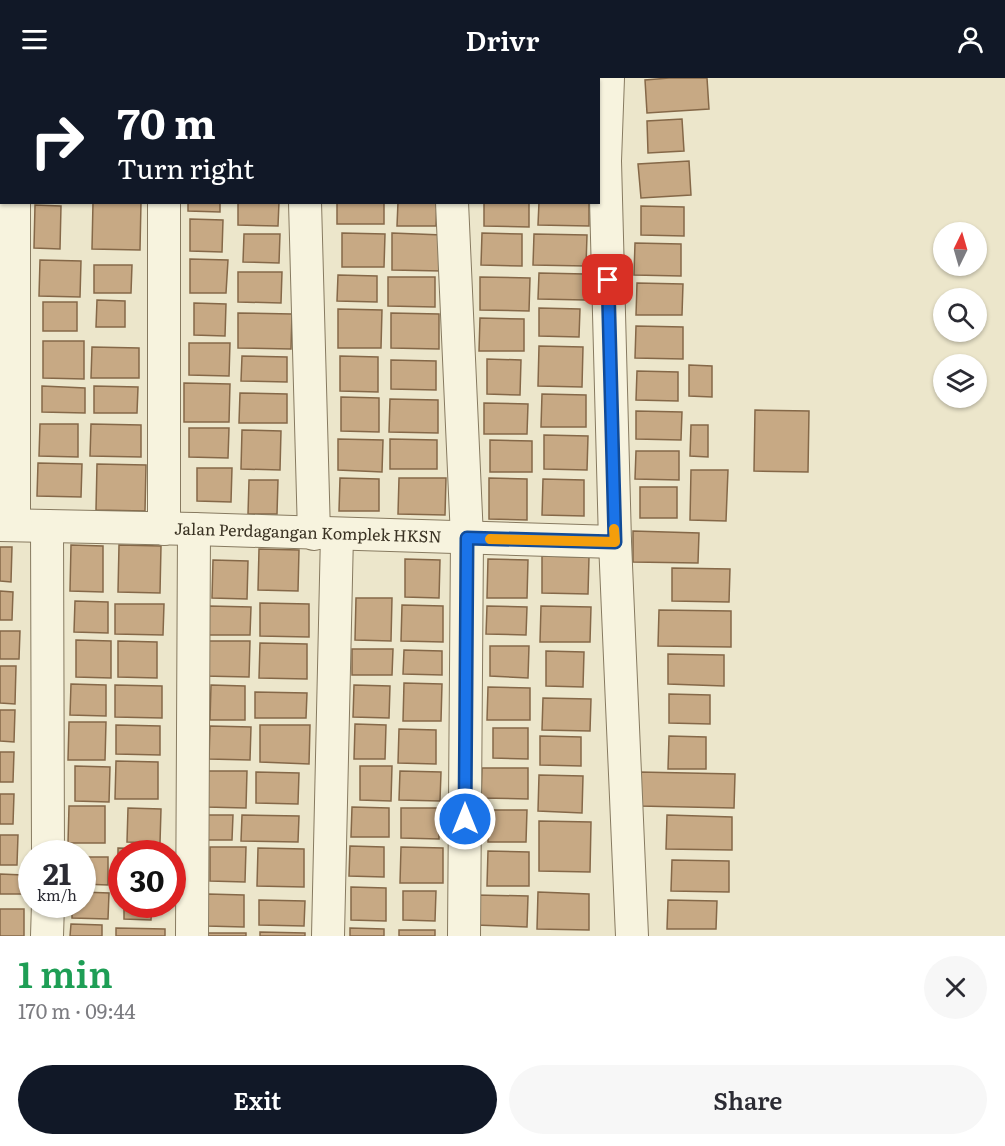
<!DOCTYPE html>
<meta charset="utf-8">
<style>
:root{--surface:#fff;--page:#f7f7f7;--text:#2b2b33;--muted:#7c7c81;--accent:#111827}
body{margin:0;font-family:Literata,serif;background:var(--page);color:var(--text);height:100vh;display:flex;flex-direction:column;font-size:22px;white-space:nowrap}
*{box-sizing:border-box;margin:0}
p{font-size:20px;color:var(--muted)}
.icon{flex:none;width:33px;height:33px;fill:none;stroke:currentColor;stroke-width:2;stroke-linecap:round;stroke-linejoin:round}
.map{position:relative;height:858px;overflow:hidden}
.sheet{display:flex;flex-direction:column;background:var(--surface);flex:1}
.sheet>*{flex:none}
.banner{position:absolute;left:0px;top:0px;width:600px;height:126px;box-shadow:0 2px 4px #0004;background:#111827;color:#fff;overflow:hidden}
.needle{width:39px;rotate:5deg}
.fabs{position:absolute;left:933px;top:144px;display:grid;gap:12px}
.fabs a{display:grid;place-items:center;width:54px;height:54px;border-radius:50%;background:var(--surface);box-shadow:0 2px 4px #0004;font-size:30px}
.speed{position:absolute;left:18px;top:762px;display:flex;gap:12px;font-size:30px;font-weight:700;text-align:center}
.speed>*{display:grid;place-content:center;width:78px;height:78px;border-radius:50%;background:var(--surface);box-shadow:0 2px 4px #0004;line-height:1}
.speed small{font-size:15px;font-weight:400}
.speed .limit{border:9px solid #d22;background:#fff;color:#111}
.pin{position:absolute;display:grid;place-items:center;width:51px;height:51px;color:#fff;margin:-26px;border-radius:12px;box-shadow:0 3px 9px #0006}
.me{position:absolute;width:66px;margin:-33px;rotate:0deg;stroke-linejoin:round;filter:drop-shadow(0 0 4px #0008)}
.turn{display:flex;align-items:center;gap:21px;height:126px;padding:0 18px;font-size:27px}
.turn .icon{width:78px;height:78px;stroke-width:2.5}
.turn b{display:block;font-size:42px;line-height:51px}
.round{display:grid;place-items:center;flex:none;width:63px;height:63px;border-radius:32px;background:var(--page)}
.head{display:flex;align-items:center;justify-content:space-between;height:102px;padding:0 18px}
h1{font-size:36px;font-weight:600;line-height:45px;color:#1e9e55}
.action{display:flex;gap:12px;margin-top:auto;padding:12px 18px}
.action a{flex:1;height:69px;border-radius:36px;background:var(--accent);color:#fff;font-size:24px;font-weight:600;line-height:69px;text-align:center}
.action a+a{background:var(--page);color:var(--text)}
header{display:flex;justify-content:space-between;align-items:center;height:78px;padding:0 18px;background:var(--accent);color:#fff;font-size:27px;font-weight:600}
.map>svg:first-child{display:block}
.building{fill:#c7a984;stroke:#856848;stroke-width:1.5}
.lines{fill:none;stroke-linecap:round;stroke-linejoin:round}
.minor-casing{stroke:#877a60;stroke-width:34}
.minor{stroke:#f7f3de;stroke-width:32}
.route-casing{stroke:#114b97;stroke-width:15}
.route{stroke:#1a73e8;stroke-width:10}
.slow{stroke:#f59e0b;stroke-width:10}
.labels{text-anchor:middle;stroke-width:6;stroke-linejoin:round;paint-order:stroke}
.street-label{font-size:16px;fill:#393122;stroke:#f4f0da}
</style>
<header><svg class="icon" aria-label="menu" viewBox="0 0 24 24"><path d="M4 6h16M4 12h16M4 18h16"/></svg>Drivr<svg class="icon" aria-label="person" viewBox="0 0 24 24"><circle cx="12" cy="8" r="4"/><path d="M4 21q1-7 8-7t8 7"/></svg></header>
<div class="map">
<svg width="1005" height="858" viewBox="0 0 1005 858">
<rect width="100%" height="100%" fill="#ece6cb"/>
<!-- building -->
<path class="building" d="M34,0H147V2H34Z
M193,0H236V2H193Z
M245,0H286V2H245Z
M391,0H435V2H391Z
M484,0H528V2H484Z
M669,0H707L709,31L647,35L645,2Z
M682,41L684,73L648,75L647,43Z
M689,83L691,117L641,120L638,86Z
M93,124H141L140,172L92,171Z
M188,124H220V134L188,133Z
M238,124H279L278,148L238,147Z
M337,124H384V146H337Z
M398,124H437L436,148H397Z
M484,124H529V149L484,148Z
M539,124H589V148L538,147Z
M35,127L61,128L60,171L34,170Z
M641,128L684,129V158L641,157Z
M190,141L223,142L222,174L190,173Z
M342,155L385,156L384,189H342Z
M392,155L442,157V193L392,192Z
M482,155L522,156V188L481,187Z
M244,156H280L279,185L243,184Z
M534,156L587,157L586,188L533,187Z
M635,165L681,166V198L634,197Z
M190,181L228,182L226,215H190Z
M40,182L81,183L80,219L39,218Z
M94,187H132L131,215H94Z
M238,194H282L281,225L238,224Z
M539,195L585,196V222L538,221Z
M338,197L377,198V224L337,223Z
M388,199H435V229L388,228Z
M480,199L530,200L529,233L480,232Z
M637,205L683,206L682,237H636Z
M97,222L125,223V249H96Z
M43,224H77V253H43Z
M194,225L226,226L225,258L194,257Z
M539,230L580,231L579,259L539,258Z
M338,231L382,232L381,270H338Z
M238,235L292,236L291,271L238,270Z
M391,235L439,236V271L391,270Z
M480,240L524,241V273H479Z
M636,248L683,249V281L635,280Z
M43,263H84V301L43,300Z
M189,265H230L229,298L189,297Z
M539,268L583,269L582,309L538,308Z
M92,269L139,270V300H91Z
M242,278L287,279V304L241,303Z
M340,278L378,279V314L340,313Z
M487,281L521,282L520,317L487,316Z
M391,282L436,283V312L391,311Z
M689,287L712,288V319L689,318Z
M637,293L678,294V323L636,322Z
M184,305L230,306L229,344H184Z
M42,308L85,310V335L42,334Z
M94,308L138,309L137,335H94Z
M240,315L287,316V345H239Z
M542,316L586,317V349H541Z
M341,319L379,320V354L341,353Z
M390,321L438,322V355L389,354Z
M484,325L528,326L527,356H484Z
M755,332L809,333L808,394L754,393Z
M636,333L682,334L681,362L636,361Z
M40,346H78V379L39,378Z
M91,346L141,347V379L90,378Z
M691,347H708V379L690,378Z
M189,350H229L228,380L189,379Z
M242,352L281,353L280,392L241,391Z
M544,357L588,358L587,392L544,391Z
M338,361L383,362L382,394L338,392Z
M390,361L437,362V391H390Z
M490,362L532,363V394H490Z
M636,373H679V402L635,401Z
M38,385L82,386L81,419L37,418Z
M97,386L146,387L145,433L96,432Z
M197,390H232L231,424L197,423Z
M691,392H728L726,443L690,442Z
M340,400L379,401V433H339Z
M399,400H446L445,437L398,436Z
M489,400L527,401V442L489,441Z
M543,401L584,402V438L542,437Z
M249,402H278L277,436H248Z
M640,409H677V440H640Z
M633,453L699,455L698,485L633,484Z
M71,467L103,468V514L70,513Z
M119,467L161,468L160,515L118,514Z
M0,469H12L11,504L0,503Z
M259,471L299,472L298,513L258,512Z
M542,478L589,479L588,516L542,515Z
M405,481L440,482L439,520L405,519Z
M488,481L528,482L527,520H487Z
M213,482L248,483L247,521L212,520Z
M672,490L730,491L729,524L672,523Z
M0,513L13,514L12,542H0Z
M356,520H392L391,563L355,562Z
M75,523L108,524V555L74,554Z
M260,525L309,526V559L260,558Z
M115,526H164L163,557L115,556Z
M402,527L443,528V564L401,563Z
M209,528L251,529L250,557H208Z
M487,528L527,529L526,557L486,556Z
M541,528L591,529L590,564H540Z
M659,532L731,533V569L658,568Z
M0,553H20L19,581H0Z
M76,562L111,563V600L76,599Z
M118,563L157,564V600L118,599Z
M205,563H250L249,599L204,598Z
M260,565L307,566V601L259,600Z
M490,568H529L528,600L490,598Z
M352,571H393L392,597H352Z
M404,572L442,573V597L403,596Z
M546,573L584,574L583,609L546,608Z
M668,576L724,577V608L668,606Z
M0,588H16L15,626L0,625Z
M404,605L442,606L441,643H403Z
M71,606L106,607V638L70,637Z
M115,607L162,608V640L115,639Z
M211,607L245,608V642H210Z
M354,607L390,608L389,640L353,639Z
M488,609L530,610V642H487Z
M255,614L307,615L306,640H255Z
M669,616L710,617V646L669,645Z
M543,620L591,621L590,653L542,652Z
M0,632H15L14,664L0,663Z
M69,644H106L105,682H68Z
M355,646L386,647L385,681H354Z
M116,647L160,648V677L116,676Z
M260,647H310L309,686L260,684Z
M210,648L251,649L250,682L209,681Z
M493,650H528V681L493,680Z
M399,651L436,652V686L398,685Z
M540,658L581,659V688L540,687Z
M669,658L706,659V691H668Z
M0,674H14L13,704H0Z
M116,683L158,684V721H115Z
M75,688L110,689L109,724L75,723Z
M360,688H392L391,723L360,722Z
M482,690H528V721L481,720Z
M207,693H247L246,730L206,729Z
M400,693L441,694L440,723L399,722Z
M256,694L299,695L298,726L256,725Z
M639,694L735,696L734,730L639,728Z
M539,697L583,698L582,735L538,733Z
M0,716H14L13,746H0Z
M69,728H105V765H68Z
M352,729L389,730V759H351Z
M128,730L161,731L160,765L127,764Z
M401,730H439V761L401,760Z
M488,732H527L526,764H488Z
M205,737H233L232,762H205Z
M242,737L299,738L298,764L241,763Z
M667,737L732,739V772L666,771Z
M539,743L591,744L590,794L539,793Z
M0,757H18L17,787H0Z
M350,768L384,769V799L349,798Z
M210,769H246L245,804L210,803Z
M401,769L443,770V805H400Z
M118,770L154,771V776H122V799H118Z
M258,770L304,771V809L257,808Z
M488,773L529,774V808H487Z
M82,779H108V807L82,806Z
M672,782L729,783V814L671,813Z
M0,796L23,797V816H0Z
M351,809L386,810V843L351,842Z
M403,813H436L435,843L403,842Z
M82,814L109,815L108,841L72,840V826H82Z
M538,814L589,816V852L537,851Z
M208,816L244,817V849L207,848Z
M476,817L528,818L527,849L476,847Z
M259,822L305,823L304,848L259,847Z
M668,822L717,823L716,851H667Z
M124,826H152L151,842L124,841Z
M0,831H24V858H0Z
M71,846L102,847V858H70Z
M116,850L165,851V858H116Z
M350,850L384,851V858H350Z
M399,852H435V858H399Z
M260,854L305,855V858H260Z
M208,855H246V858H208Z"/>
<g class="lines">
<!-- minor casing -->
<g class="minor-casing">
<g id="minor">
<path d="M163,0V2"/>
<path d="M17,2V0"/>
<path d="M308,2V0"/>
<path d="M454,2V0"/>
<path d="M0,77H2"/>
<path d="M598,83H605L615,464L632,858"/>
<path d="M605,83L608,0"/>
<path d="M14,124V447"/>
<path d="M305,124L314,456"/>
<path d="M452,124L467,460L464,858"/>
<path id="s1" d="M0,447L194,451L615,464"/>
<path d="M47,448L48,776"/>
<path d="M164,451V124"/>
<path d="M47,858L48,826"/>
<path d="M192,858L194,451"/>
<path d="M328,858L337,456"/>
</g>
</g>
<!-- minor -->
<use href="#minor" class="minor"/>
</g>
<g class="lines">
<!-- route casing -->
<g class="route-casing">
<path id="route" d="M465,741L467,460L615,464L608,202"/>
</g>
<!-- route -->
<use href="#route" class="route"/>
<!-- slow -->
<path class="slow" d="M490,461L615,464L614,451"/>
</g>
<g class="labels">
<!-- street labels -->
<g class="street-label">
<text dy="6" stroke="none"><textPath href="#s1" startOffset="308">Jalan Perdagangan Komplek HKSN</textPath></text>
</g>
</g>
</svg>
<div class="fabs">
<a><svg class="needle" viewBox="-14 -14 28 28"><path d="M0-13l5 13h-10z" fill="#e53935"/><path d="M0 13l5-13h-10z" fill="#7c7c81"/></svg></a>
<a><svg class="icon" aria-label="search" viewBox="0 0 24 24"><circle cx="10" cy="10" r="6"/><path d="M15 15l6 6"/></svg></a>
<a><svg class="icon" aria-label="layers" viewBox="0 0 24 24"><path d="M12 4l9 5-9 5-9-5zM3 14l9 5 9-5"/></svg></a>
</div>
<div class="speed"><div>21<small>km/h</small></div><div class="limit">30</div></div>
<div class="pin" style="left:608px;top:202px;background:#d93025"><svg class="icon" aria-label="arrive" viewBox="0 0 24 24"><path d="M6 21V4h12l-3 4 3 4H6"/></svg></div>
<svg class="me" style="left:465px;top:741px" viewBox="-20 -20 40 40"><circle r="17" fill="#1a73e8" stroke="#fff" stroke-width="3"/><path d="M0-11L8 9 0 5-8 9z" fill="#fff"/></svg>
<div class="banner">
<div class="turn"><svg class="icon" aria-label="right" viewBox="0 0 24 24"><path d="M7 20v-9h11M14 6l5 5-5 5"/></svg><div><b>70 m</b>Turn right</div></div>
</div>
</div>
<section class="sheet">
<div class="head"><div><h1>1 min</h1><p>170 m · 09:44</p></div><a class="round"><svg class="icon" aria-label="close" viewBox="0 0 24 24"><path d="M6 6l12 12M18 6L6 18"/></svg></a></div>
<div class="action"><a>Exit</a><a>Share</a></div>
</section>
